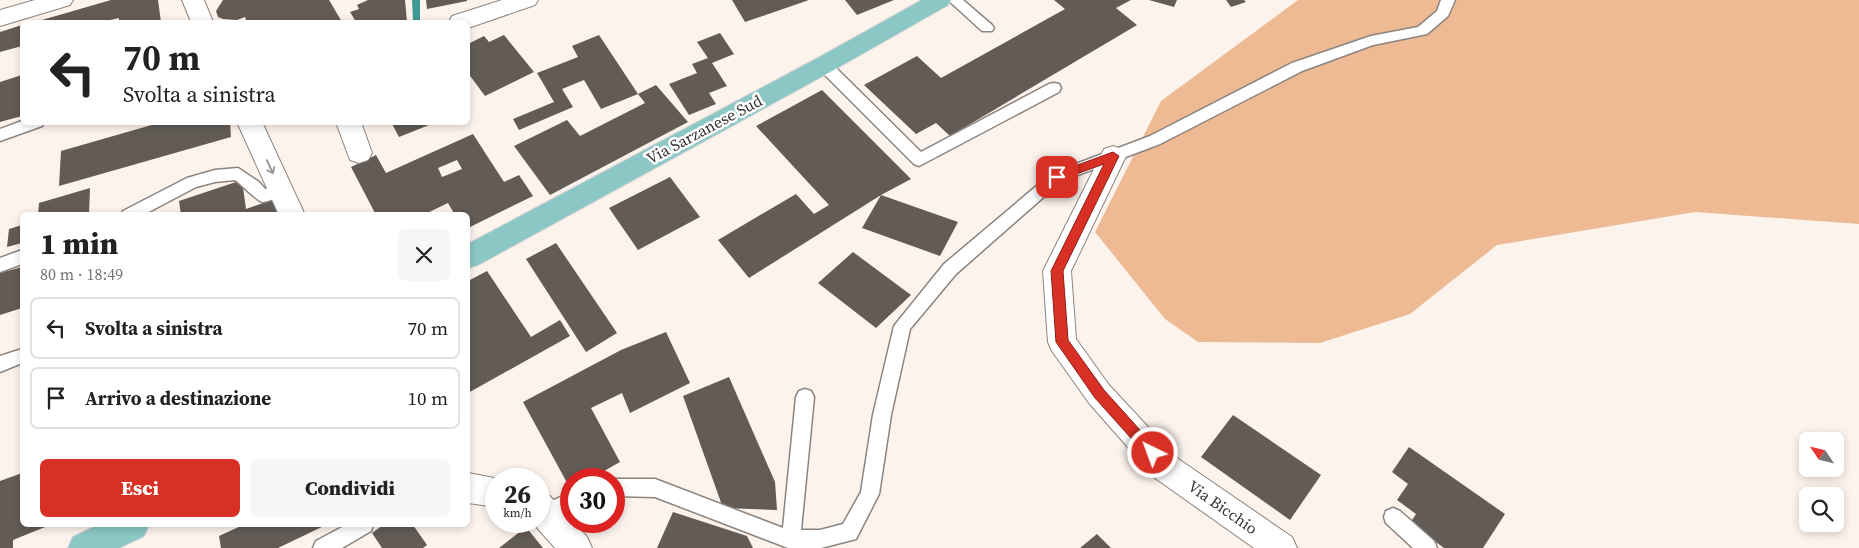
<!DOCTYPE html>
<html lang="it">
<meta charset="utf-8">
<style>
:root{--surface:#fff;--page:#f6f6f6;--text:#222;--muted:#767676;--line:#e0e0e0;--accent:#d93025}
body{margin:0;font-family:"Source Serif 4",serif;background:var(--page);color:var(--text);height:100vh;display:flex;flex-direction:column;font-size:19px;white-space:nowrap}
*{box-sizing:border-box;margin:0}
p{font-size:16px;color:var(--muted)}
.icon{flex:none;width:28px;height:28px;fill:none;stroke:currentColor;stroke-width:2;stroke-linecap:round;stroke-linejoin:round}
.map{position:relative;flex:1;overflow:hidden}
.side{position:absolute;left:20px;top:212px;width:450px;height:315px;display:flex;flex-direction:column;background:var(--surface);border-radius:8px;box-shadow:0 2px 8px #0003}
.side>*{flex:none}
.hud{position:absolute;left:20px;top:20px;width:450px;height:105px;border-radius:8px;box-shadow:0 2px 8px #0003;background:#fff;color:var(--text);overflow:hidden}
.needle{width:32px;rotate:305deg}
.fabs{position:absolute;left:1799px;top:432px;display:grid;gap:10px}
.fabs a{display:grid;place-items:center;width:45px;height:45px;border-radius:8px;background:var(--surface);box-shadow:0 2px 8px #0003;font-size:25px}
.speed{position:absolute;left:485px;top:468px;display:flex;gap:10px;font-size:25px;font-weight:700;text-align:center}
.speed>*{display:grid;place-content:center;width:65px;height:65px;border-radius:50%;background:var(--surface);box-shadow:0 2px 8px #0003;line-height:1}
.speed small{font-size:12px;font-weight:400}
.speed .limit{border:8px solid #d22;background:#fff;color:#111}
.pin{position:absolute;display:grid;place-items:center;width:42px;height:42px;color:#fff;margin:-21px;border-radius:10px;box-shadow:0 2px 8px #0006}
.me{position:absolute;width:55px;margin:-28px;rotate:318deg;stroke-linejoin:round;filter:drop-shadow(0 0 4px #0008)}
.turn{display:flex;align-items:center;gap:18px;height:105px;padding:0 20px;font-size:22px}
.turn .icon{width:65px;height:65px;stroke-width:2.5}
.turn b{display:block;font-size:35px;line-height:42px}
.round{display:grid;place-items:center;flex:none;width:52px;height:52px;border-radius:8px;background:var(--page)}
.headline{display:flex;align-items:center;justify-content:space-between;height:85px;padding:0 20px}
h1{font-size:30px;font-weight:800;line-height:38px}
.action{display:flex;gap:10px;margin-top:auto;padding:10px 20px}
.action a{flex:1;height:58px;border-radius:8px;background:var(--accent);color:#fff;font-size:20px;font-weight:800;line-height:58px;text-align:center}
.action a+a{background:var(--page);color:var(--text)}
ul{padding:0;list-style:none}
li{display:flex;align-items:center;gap:15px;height:62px;margin:0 10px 8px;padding:0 10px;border:2px solid var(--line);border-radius:8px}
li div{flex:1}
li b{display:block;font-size:19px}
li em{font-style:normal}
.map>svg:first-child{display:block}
.green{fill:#edba93}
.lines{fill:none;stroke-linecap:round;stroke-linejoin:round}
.stream{fill:#3f9a96;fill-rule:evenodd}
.building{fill:#625b56;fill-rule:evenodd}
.service-casing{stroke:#8c847f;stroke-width:3}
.minor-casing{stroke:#8c847f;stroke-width:2}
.primary-casing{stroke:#d3d2d2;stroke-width:2}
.service{fill:#fff;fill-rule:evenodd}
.minor{fill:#fff;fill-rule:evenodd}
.primary{fill:#8bc8c5;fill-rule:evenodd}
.oneway{stroke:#9c9a98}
.route{fill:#d93025;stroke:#8d1f18}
.labels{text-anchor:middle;stroke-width:5;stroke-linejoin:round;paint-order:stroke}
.street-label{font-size:16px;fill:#383432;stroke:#fff}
</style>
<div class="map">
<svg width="1859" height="548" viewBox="0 0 1859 548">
<rect width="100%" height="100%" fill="#fcf3ed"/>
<!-- green -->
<path class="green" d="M1298,0H1859V224L1695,212L1497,245L1410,314L1320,343L1198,342L1165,319L1095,232L1161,101Z"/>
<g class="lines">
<!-- stream -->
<path class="stream" d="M412,0H420V22H416L413,20Z"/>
</g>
<!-- building -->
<path class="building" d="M111,0H158L161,22H119V18L101,22H35Z
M223,0H329L342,22H247L245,17L237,20L223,19L218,17L216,11Z
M368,0H405L407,22H356L350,12L359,9L357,5Z
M426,0H467V1L427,9Z
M732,0H809L745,22Z
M845,0H894L857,15Z
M1054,0H1131L1116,8L1137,25L950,136L936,123L916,134L864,85L917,56L941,78L1065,9Z
M1149,0H1177L1174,7Z
M1226,0H1244L1246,2L1231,7Z
M22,25V46L0,52V32Z
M720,33L734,54L712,63L727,86L709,93L716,104L689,115L669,84L697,73L692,64L708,58L697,42Z
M504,35L534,72L485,96L468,73V44L484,36L489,42Z
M599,35L638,94L601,109L584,80L562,89L573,107L519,130L513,119L554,102L537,73L578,57L572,46Z
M22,75V116L0,122V82Z
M656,85L688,122L550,195L514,146L567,120L580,136L645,103L638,94Z
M822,90L911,179L881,195L958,222L940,256L862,228L881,195L749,278L718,240L796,194L814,214L829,205L756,126Z
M162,122H230L231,137L59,186L61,151Z
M391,122H434V123L399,137Z
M473,134L504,182L519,175L533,196L468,228V215H455L448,203L423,215H376L351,167L376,155L386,173ZM457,160L462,169L442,177L438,168Z
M670,177L700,217L638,250L609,208Z
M242,180L246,209L277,198L281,215H181L179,201Z
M90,188L89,215H38L39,203Z
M22,225V243L7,247L9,229Z
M556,243L617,333L586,352L526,259Z
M853,252L911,295L876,328L818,283Z
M22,267V308L0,315V273Z
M487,271L531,337L560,320L570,336L468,393V281Z
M666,332L690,383L630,413L622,393L591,408L620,462L590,479H571V490L523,402L621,350Z
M729,377L775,482L777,510L723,508L683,396Z
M1233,415L1321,475L1290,520L1201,457Z
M1409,447L1505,514L1483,548H1444L1410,523L1416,514L1397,500L1408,484L1392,472Z
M22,473V525H50L13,540V548H0V481Z
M673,512L747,536L753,548H657Z
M243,525H326L278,548H221L219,536Z
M383,525H413L427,545L423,548H382L372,533Z
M526,527L543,548H499Z
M1097,534L1111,548H1080Z"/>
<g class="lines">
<!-- service casing -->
<g class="service-casing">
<path id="service" d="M948,0H963L992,25L994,28L992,31H982Z
M1441,0H1455L1448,16L1427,34L1373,45L1302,71L1160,144L1062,181L956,274L910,329L891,415L879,494L856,539L821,548H788L655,497L614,496L613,479H655L783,528L796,397L799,391L805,389L811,391L814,397L801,530H820L843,524L861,492L873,415L894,326L944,264L1052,173L1150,136L1292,63L1371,36L1418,27L1437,11Z
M824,60L829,61L921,152L1049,84L1054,83L1059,84L1061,88L1059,92L919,166L914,164L819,69L817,65L819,61Z
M22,121L44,122L42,126L0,141V129Z
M238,168L259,182L265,189L280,184L285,186L288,190L285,194C279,197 270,201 263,202C258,202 241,184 235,180L215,182L196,187L143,215H121L123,211L187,178L215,170Z
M22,250V264L0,272V258Z
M22,349V363L0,372V356Z
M571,492V511L545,523L539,521V507Z
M1393,508L1400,511L1434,541L1437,548H1413L1386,523L1384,517L1386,511Z
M346,525H373L371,531L342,548H313L316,541Z"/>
</g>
<!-- minor casing -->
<g class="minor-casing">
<path id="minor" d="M35,0H73L70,5L0,26V10Z
M182,0H204L213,22H191Z
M502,0H538L535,5L468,28V22H449L452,16Z
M237,122H262L305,215H279Z
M336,122H361L372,153L368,160L359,163L350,160Z
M1113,146L1122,149L1126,156L1071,271L1076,339L1109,385L1177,458L1292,537L1297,548H1254L1155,478L1089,403L1052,351L1048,342L1043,271L1104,149Z
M468,473L500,479H496V507L468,503Z
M539,492L550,496L587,537L592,548H555L531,521H539Z"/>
</g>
<!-- primary casing -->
<g class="primary-casing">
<path id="primary" d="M922,0H951L948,5L832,71L478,265L468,268V244L816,59Z
M98,525H149L144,536L119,548H68L73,537Z"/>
</g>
<!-- service -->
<use href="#service" class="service"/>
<!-- minor -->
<use href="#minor" class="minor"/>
<!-- primary -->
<use href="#primary" class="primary"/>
</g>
<!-- one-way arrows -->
<defs><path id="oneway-shaft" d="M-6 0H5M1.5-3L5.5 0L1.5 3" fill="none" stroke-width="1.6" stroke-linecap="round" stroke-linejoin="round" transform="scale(1.25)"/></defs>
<use class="oneway" href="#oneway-shaft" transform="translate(270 167) rotate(65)"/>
<!-- route -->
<path class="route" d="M1113,152L1119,156L1063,271L1068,340L1104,390L1157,449L1159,453L1157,457L1153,459L1148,457L1095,398L1056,342L1051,271L1104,164L1057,181L1052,177L1053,174Z"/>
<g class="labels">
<!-- street labels -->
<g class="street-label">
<text transform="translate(704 129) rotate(-28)" y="6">Via Sarzanese Sud</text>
<text transform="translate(1223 507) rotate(35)" y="6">Via Bicchio</text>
</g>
</g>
</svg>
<div class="fabs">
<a><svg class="needle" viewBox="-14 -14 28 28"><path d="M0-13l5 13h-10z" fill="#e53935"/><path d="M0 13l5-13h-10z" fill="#767676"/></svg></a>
<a><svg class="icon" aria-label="search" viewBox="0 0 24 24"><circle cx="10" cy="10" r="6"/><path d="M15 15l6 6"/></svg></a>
</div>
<div class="speed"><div>26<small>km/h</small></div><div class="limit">30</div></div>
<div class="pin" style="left:1057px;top:177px;background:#d93025"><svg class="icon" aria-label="arrive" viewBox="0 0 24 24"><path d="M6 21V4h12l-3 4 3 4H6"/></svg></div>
<svg class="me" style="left:1153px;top:453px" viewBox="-20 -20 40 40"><circle r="17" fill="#d93025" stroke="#fff" stroke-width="3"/><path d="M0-11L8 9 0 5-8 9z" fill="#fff"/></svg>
<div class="hud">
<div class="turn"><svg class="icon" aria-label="left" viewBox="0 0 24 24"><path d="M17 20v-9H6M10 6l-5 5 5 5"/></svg><div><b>70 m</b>Svolta a sinistra</div></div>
</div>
<section class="side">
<div class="headline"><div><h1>1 min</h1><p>80 m · 18:49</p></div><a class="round"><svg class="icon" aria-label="close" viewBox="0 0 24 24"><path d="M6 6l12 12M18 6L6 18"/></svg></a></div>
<ul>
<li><svg class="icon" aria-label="left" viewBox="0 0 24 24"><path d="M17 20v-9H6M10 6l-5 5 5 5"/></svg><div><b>Svolta a sinistra</b></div><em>70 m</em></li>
<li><svg class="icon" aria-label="arrive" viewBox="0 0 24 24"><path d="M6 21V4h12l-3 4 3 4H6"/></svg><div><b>Arrivo a destinazione</b></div><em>10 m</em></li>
</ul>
<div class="action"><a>Esci</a><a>Condividi</a></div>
</section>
</div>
